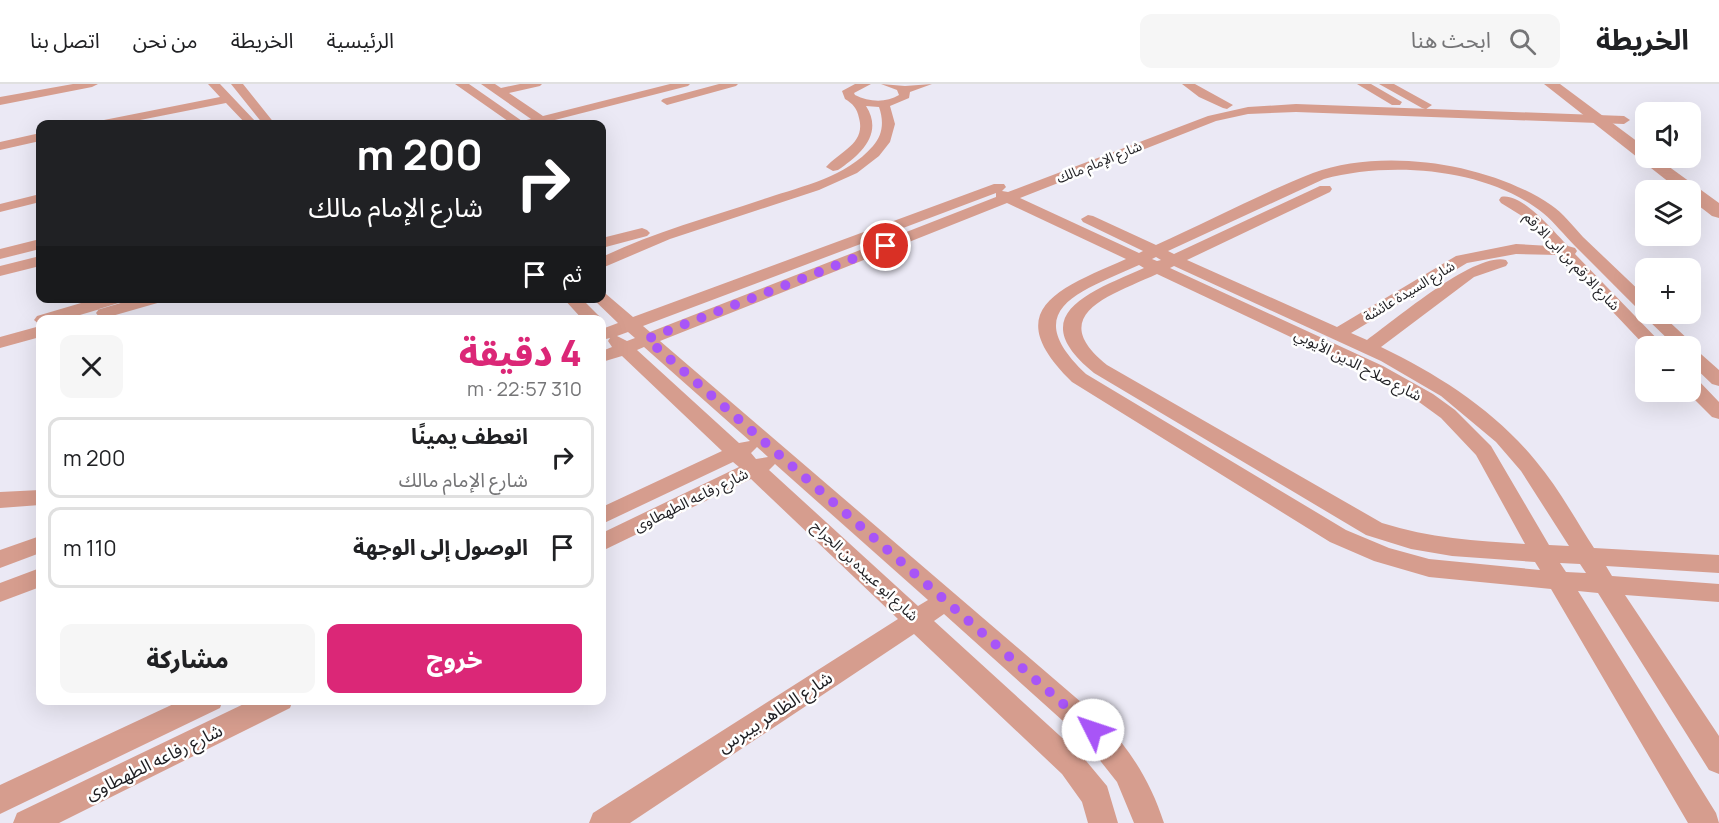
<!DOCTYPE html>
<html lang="ar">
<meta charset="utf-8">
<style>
:root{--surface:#fff;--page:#f6f6f6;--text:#202124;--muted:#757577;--line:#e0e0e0;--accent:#db2777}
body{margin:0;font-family:Manrope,"Noto Sans Arabic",sans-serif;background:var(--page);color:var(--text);direction:rtl;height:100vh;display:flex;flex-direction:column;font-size:22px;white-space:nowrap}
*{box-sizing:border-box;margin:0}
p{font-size:20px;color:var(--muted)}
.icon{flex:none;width:33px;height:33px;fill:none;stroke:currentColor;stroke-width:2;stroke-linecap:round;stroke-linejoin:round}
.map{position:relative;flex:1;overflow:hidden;direction:ltr}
.drawer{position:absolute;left:36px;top:231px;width:570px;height:390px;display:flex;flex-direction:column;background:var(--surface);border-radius:12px;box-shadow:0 6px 24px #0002;direction:rtl}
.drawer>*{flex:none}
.top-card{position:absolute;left:36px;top:36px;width:570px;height:183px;border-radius:12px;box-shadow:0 6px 24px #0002;direction:rtl;background:#202124;color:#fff;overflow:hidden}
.buttons{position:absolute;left:1635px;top:18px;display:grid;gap:12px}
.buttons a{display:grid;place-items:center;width:66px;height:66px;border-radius:12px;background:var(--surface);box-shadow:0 6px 24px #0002;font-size:30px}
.pin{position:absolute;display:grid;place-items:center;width:51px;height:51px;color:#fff;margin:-26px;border:3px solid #fff;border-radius:50%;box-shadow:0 2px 6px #0007}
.me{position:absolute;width:66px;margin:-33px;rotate:311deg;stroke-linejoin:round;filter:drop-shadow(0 0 4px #0008)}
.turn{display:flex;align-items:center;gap:21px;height:126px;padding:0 24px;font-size:27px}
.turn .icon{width:78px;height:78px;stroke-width:2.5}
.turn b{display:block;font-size:42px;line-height:51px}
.then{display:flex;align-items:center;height:57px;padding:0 24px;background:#0003;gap:12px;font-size:22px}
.round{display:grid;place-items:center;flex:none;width:63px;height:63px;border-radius:12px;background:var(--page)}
.summary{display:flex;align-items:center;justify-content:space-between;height:102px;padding:0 24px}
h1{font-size:36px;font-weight:800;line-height:45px;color:var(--accent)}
.cta{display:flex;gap:12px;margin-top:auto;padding:12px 24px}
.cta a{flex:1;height:69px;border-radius:12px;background:var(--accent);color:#fff;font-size:24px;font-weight:800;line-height:69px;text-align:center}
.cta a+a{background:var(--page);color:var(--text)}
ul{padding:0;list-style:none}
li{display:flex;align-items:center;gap:18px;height:81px;margin:0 12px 9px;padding:0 12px;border:3px solid var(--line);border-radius:12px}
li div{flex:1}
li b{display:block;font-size:22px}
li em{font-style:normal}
header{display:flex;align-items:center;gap:36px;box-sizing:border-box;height:84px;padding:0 30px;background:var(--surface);border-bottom:2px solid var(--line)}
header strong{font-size:28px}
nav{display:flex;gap:33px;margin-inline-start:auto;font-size:21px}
.search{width:420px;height:54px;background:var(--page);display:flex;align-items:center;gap:15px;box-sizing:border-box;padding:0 21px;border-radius:12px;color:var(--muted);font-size:22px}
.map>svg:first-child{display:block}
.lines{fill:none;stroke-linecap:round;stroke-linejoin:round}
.minor{fill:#d69d8e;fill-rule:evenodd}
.tertiary{fill:#d69d8e;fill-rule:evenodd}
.route{stroke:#a855f7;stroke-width:10;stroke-dasharray:0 18}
.labels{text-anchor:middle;stroke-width:5;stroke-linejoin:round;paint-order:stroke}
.far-street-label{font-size:14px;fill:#1f1f23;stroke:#fff}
.street-label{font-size:15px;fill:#1f1f23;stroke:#fff}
.near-street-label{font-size:18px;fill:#1f1f23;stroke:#fff}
</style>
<header>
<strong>الخريطة</strong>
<div class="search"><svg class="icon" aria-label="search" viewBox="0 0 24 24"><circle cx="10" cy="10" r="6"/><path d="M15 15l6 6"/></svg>ابحث هنا</div>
<nav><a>الرئيسية</a><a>الخريطة</a><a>من نحن</a><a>اتصل بنا</a></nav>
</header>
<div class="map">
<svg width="1719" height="739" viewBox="0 0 1719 739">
<rect width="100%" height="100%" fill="#ebe9f5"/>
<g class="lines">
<!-- minor -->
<path class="minor" d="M73,0H98L92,3L0,21V13Z
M208,0H220L258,40H246L226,19L120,40H98L104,36L220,13Z
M231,0H243L275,40H263Z
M455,0H469L522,37L531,35L481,0H495L501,4L520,0H542L540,2L509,9L543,32L670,0H690L688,2L551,37L553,40H512Z
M719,0H738L736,2L667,21L661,17L663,15Z
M855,0H871L854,9L855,11C869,18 886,19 899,11L897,6L881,0L905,2L932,0L910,8L909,14L890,22L895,40L890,58L879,72L857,89L819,106L670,155L602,184V173C654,148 711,133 767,114C803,102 846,93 873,62C883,51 884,37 879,23L866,22C884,50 860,71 838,86L833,87L826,83C840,67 866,60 859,34C857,24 853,20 845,15L842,7Z
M1182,0H1195L1233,21L1227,25L1223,24L1199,13Z
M1357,0H1371L1402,18L1400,21H1392Z
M1379,0H1394L1432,21L1426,25L1422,24Z
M1296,20L1624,32L1630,36L1624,40L1296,28L1248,30L1216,37L1020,114L1139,169L1143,167L1083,138L1081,135L1088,131L1093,132L1156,161C1207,138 1262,109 1313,89C1383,63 1489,79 1551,121C1563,129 1573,142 1583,153C1604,173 1625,193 1646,213V230H1661L1691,258L1693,263L1719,286V302L1712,300L1690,279V262H1675L1646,234L1643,230L1645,228L1640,227C1618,205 1597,184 1575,162C1564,151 1555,139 1543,129C1487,84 1391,77 1324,95L1168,167L1174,170L1320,102H1330L1332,105L1330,108L1187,176L1337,243L1456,172L1516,160L1550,162L1522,132L1501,119L1499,116L1501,113C1522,108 1554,148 1568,162L1575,164L1577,167L1575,170L1664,262L1646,263L1559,171L1516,170L1467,179L1351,249L1367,256C1394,237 1474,168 1506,176L1508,179L1506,182L1474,193L1381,263C1439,291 1494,326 1535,376C1558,403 1575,435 1594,464L1719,471V489L1606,482L1612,492L1719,500V518L1625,511L1719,652V690L1709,686L1598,509L1578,507L1716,729L1719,739H1688L1551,505L1429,493L1374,477L1330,458L1072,298C997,225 1061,204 1126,175L1007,119L660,257L1103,637C1132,668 1151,699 1164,739H1134L1117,698L1083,655L944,530L934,537L1082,672L1107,702L1118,739H1088L1082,718L1062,690L914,550L630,739H589L593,729L898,535L751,395L602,467V449L739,383L733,378L602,440V423L722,367L622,272L602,278V267L612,263L608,257L610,254L602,256V245L618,239L592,214H602V209L606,210L633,233L994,100H1004L1006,103L1002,107L1008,108L1208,32L1248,23ZM996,109V113L650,248L643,242ZM1156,173L1161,176L1157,177L1152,175ZM1139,181L1144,184C1093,207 1021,230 1094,289L1366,451L1411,465L1452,472L1535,478L1540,486L1429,475L1389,464L1346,446L1086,290C1016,224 1083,207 1139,181ZM1174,182L1381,277L1441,312L1496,358L1521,387L1569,462L1549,461L1491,362L1455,326L1433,310L1383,282L1170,184ZM1157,190L1369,290L1419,318L1441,334L1476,371L1525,460C1476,457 1429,454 1382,439L1107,281C1043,230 1114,210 1157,190ZM628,248L635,254L627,257L617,252ZM644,263L750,357L739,359L637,266ZM757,363L768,373L756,375L751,369ZM775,380L928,516L918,522L769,386ZM1560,479L1580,480L1586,489L1566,488Z
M40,49V57L0,66V58Z
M40,110V118L0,128V120Z
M642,144L647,146L650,149L647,152L602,164V154Z
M40,155V165L0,175V165Z
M40,172V182L0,192V182Z
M98,214H126L124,218L63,236H40V241L34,236L37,232Z
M135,214H163L161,218L105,234L99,233L96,229L99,225Z
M563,214H581L603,236L602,238V236H583Z
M40,242V253L0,264V253Z
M1690,293L1697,295L1719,318V335L1712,333L1687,308H1690Z
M40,406V421L0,424V408Z
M40,452V469L0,484V466Z
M40,484V503L0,518V499Z
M182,616H223L220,624L0,730V701Z
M252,616H293L290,624L59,739H13L17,729Z"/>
<!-- tertiary -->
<path class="tertiary" d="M1544,0H1560L1646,64V74H1657L1719,119V134L1712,132L1690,115V106H1679Z"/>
</g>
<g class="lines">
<!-- route -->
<path class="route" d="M886,162L647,255L1093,646"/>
</g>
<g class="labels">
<!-- far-street labels -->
<g class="far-street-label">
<text transform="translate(1099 78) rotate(-22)" y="5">شارع الإمام مالك</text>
<text transform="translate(1572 177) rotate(46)" y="5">شارع الارقم بن ابى الارقم</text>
<text transform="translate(1409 207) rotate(-31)" y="5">شارع السيدة عائشة</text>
</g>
<!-- street labels -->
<g class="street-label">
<text transform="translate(1358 281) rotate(27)" y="5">شارع صلاح الدين الأيوبي</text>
<text transform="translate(691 416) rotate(-26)" y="5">شارع رفاعه الطهطاوى</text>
<text transform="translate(865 487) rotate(43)" y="5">شارع ابو عبيده بن الجراح</text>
</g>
<!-- near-street labels -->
<g class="near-street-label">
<text transform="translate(775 628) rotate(-33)" y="6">شارع الظاهر بيبرس</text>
<text transform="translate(154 678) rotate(-26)" y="6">شارع رفاعه الطهطاوى</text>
</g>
</g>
</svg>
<div class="buttons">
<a><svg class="icon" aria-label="sound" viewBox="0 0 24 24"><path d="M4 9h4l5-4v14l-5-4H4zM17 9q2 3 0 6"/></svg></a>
<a><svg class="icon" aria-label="layers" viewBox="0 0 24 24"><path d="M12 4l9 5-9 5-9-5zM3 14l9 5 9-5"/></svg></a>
<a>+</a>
<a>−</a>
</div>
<div class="pin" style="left:886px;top:162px;background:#d93025"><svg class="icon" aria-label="arrive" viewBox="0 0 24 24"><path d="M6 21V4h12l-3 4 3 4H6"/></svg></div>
<svg class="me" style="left:1093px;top:646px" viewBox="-20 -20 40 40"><circle r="19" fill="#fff"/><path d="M0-13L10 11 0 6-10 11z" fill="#a855f7"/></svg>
<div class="top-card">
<div class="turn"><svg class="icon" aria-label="right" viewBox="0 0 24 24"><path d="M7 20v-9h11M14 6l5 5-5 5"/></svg><div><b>200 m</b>شارع الإمام مالك</div></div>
<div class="then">ثم<svg class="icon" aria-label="arrive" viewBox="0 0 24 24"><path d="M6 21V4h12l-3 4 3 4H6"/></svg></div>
</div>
<section class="drawer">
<div class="summary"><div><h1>4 دقيقة</h1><p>310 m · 22:57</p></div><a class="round"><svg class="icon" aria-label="close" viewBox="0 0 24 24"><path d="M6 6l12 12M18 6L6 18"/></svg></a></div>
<ul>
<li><svg class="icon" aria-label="right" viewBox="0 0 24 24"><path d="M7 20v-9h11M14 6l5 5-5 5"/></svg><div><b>انعطف يمينًا</b><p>شارع الإمام مالك</p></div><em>200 m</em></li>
<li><svg class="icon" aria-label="arrive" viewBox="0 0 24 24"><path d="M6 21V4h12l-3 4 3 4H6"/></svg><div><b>الوصول إلى الوجهة</b></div><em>110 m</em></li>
</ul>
<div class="cta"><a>خروج</a><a>مشاركة</a></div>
</section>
</div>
